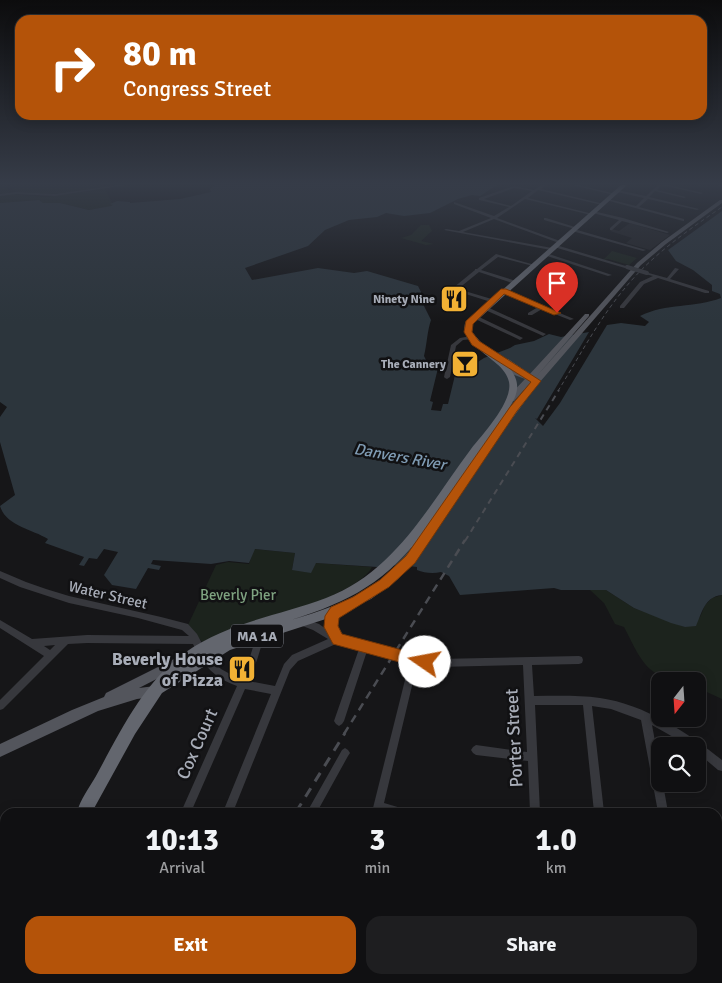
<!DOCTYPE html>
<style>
:root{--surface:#101012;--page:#1e1e20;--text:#f1f3f6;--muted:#9c9d9f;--line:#303032;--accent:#b45309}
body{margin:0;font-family:Signika,sans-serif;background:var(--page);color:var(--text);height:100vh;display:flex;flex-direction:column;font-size:19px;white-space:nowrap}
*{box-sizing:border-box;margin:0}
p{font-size:16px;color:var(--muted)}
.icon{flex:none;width:28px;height:28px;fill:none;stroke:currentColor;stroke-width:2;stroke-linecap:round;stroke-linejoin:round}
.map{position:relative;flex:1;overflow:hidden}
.sheet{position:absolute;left:0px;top:808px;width:722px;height:176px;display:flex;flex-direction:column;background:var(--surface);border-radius:15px 15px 0 0;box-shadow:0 2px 12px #0003,0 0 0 1px var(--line)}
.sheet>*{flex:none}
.hud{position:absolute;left:15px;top:15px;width:692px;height:105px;border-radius:15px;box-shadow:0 2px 12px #0003,0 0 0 1px var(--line);background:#b45309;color:#fff;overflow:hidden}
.needle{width:32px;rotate:197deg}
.tools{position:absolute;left:651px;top:672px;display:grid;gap:10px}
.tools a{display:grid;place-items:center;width:55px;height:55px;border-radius:10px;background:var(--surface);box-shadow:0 2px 12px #0003,0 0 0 1px var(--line);font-size:25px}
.pin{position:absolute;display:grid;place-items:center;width:42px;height:42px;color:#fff;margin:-51px -21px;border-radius:50% 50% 50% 0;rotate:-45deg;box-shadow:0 0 5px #0007}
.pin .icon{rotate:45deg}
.me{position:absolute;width:55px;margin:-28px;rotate:282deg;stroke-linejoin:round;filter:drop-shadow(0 0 4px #0008)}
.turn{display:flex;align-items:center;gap:18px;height:105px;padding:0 25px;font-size:22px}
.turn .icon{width:65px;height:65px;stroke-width:2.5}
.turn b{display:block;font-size:35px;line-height:42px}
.eta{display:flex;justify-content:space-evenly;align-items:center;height:85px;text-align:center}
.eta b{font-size:30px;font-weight:700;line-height:35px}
.cta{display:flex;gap:10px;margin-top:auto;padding:10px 25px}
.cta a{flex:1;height:58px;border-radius:15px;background:var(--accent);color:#fff;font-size:20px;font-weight:700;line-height:58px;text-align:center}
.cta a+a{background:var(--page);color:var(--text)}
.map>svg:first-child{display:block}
.built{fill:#222225}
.green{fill:#1c231d}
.water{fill:#2c353c}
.building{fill:#29292c;stroke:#303034}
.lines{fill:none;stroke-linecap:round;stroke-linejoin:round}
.minor{fill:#37383d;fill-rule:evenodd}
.major{fill:#53555c;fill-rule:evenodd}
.highway{fill:#63666e;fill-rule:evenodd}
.rail-far3{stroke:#4a4c52;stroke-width:1;stroke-dasharray:4 3;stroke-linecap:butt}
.rail-far2{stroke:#4a4c52;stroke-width:2;stroke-dasharray:6 5;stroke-linecap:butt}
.rail-far1{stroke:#4a4c52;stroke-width:2.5;stroke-dasharray:8 6;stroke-linecap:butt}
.rail{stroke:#4a4c52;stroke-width:3;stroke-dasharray:10 8;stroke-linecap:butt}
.minor-bridge{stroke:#37383d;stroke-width:4}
.route{fill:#b45309;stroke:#753606}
.labels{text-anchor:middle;stroke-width:5;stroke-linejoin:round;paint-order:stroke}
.far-poi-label{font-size:12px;font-weight:bold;fill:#a8adb8;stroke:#111113;text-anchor:end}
.shield{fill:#111113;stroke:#7b7e86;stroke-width:1}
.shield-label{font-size:14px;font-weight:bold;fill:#a8adb8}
.street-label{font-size:15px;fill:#a8adb8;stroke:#111113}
.park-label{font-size:15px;fill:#7fa381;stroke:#111113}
.water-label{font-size:16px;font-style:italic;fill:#7f9bb3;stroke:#111113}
.near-poi-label{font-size:18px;font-weight:bold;fill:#a8adb8;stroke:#111113;text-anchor:end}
.near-street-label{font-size:18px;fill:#a8adb8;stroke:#111113}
</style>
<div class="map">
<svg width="722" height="983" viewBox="0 0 722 983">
<rect width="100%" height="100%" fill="#161618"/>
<!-- built -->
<path class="built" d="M630,223L670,235L650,250L626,243L632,238L610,231L612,229L619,231Z"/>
<!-- green -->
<path class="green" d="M0,185H6L10,194L46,197L105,189L113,205L108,208L89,210L60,203H43L38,200L0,203Z
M10,185H102L103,187L54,194L17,192L12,189Z
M421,225H429L432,231L421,241L434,244L426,245L401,238L411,235Z
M612,251L637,258L629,265L608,259L603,260Z
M254,549L295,553L292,570L316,563L372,567C359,596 237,630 202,642L188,625L216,565L228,562L249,564Z
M590,590H606L634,608L685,627L700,617L705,605L712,598L722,595V699L698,688V681C648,681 644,666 624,627L615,624L604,603Z
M718,932H722V983H661V979H718Z
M532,979H597L610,983H532Z"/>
<!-- water -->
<path class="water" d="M216,185H497L480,196L472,195L458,199L430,213L404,216L386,213L377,217L349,220L325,230L308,246L245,268L252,280L318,268L354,273L367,271L418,286L421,292L422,302L431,320C427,332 427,344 424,356L426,360L433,362L438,368L430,401L433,402L431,410L441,411L443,404H448L457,367H470L484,358L510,348L515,345L534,341L549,334L561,337L589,332L537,419L535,418L543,426L560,403L607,325L621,323L645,326L649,322L640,316C666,303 695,308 721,298L720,294L712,291V285L693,270L676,261L668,250L722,211V595C704,597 702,613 696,626L685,627L671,623L634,608L606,590H561L554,588L460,595L449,576L441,572C433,574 424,573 417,570V567L400,565L377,567L316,563L311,573L292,570L295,553L255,549L249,563L229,561L211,564L153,560L151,564L161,566L159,570L148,568L136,589L112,585L104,575L118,552L104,549L97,559L89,558L84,566L79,565L84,557L45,543L48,539C32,529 6,526 0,506L15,495L0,442V417L7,407L0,402V203L39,200L43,203H60L89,210L111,206L113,205L110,204L117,201L130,202V203L180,199L211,192L210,189Z"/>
<!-- building -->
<path class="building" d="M452,293L465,297L459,304L453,307L441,302Z"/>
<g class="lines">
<!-- minor -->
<path class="minor" d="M118,185H126L55,196L16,194L0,196V194L16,192L55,194Z
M542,185H546L541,189L604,204L602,205L538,190L528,198L593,214L591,215L525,199L497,218L560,241V243H559L494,219L463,232L552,248L553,249L551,250L444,230L446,229L459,231L491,218L454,204V202L494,216L509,207L479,200V198L514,186L534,190ZM514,188L532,191L511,206L484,199Z
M572,185H578L616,194L614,195Z
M658,185H662L657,190L686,197L684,198L655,191L649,197L699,209L697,210L648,199L639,207L684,219V221H683L606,200L608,199L636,206L644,198L617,192V190L646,196Z
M662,185H668L703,193L701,194Z
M697,185H702L700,186Z
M717,185H722V187Z
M593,211L623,218L669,232L667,233L622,221L612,230H610V228L619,220L593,213Z
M544,218H546L578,228L575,229L544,220Z
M572,229H574L646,250L643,251L572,231Z
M554,245H556L629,267L625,268L554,247Z
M544,253H546L612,275L608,276L544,255Z
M496,254L535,265L533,266L498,257L481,270L516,281V283H512L479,272L458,289L495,300V302H491L453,290V288L475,270V269H477Z
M675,268L679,269L670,279L709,291V293H705L658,278L644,284L624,308H620V306L640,282L653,276L645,274V272L667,278Z
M501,290H505L574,319L570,320L542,309L532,315H528V313L538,307L501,292Z
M483,307H487L546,334L543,336L541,335L483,309Z
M473,316H477L523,338L520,340L518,339L473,318Z
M471,336L474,338L473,339L463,340L456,346L450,377L447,379L445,378L444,377L451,345L460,338Z
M0,571L26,582L46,589L69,596L161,617L188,624L197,634L207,653L214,662L221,669L230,674L240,679L249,660L258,631L261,630L264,631L265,634L257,660L248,681L275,686L284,664L292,655L328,639L313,630L300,625L299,622L300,619L303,618L319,624L329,631C326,622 328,616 333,609L336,607L339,609L340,611C334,622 334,625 341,636L414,657L438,659L579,656L582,657L583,660L582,663L579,664L532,665L534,696C556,696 578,695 600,698C644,704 688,733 722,760V771L718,770L698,753V746H689L652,725L660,768V784H663L668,812H658L641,720L611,709L592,706L604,812H594L583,705H535L540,812H530L528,761L476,755L473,753L471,750L473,747L476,745L527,752L523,665L438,667L417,665L384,803L401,808L402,812H372L409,664L367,651L344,721L342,724L339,726L336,724L334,721L359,649L338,643L298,661L290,670L233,812H223L271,694L245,689L191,812H181L237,686C213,677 204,666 193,644L87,643L68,644L3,709L0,710V700L44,656L0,628V620L32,639L87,635L189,636L182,630L138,618L69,603L20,587L0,578ZM55,645L50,650L44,646Z
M345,748L348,750L350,753L348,756L317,812H307L342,750Z
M0,829L5,831V844L0,842Z
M718,866H722V878L718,877Z
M109,979H121L119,983H107Z
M219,979H250L252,983H231L230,982L229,983H217Z
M259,979H271L269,983H257Z
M330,979H342L341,983H329Z
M514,979H526V983H514Z"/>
<!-- major -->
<path class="major" d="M720,200H722V203L666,244L641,265L539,383L531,382L514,401H508V397L525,379L507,372V370H511L528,376L585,314H589V316L535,378L637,263L662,242Z
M178,657L182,658L184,662L182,666L139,688L155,686L159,688L161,692L159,696L137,699L98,711L0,757V744L72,710L104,697L106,693Z"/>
<!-- highway -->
<path class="highway" d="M621,185H627L473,324L472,332L484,346L502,360L508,359L540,381L491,447L421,553L398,579L371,599L335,616L230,650L162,693L135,734L92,812H77C80,800 89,788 96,776C120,732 144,681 186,652C228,622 279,616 326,598C395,572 429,505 471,449C483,434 513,402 509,382C506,367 489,359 479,349C473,344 469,338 464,332L465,323ZM509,367L531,382L506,413C517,396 523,385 509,367ZM420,537C383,590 341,606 281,623C341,605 380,588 420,537Z
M5,946V971L0,973V948Z"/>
<!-- rail-far3 -->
<path class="rail-far3" d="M558,391C579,357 599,319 625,288C652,255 687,231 722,207"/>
<!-- rail-far2 -->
<path class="rail-far2" d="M465,541L559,390"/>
<!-- rail-far1 -->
<path class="rail-far1" d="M344,734L465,540"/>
<!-- rail -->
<path class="rail" d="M296,812L345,733
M190,983L193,979"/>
<!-- minor-bridge -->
<path class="minor-bridge" d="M627,267L647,273"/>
</g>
<!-- sky -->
<linearGradient id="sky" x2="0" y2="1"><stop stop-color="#0c0c0d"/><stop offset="0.57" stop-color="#363c48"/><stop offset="1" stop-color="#363c48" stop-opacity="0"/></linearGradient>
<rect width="722" height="322" fill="url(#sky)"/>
<!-- route -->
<path class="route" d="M501,289H506L561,313L554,315L504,294L473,324L472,332L479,341L541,381L517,411L415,563L389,587L339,618L338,626L342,634L425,656L430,658L432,662L430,667L425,669L333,644L324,627L325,616L331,607L353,597L380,580L406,556L510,407L531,382L472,345L464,332L466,321Z"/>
<!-- icons -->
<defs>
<g id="restaurant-square" transform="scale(1.4375)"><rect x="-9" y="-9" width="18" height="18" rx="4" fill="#f2b134" stroke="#111113"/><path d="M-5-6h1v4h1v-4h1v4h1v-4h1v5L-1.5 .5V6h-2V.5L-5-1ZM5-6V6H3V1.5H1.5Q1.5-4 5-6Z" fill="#111"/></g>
<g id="bar-square" transform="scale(1.4375)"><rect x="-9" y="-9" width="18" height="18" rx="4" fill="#f2b134" stroke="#111113"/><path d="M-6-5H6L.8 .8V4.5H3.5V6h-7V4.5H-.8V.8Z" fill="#111"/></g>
</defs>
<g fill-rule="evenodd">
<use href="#restaurant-square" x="454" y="299"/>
<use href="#bar-square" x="465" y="364"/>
<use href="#restaurant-square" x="242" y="669"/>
</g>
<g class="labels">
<!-- far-poi labels -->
<g class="far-poi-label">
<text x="435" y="303">Ninety Nine</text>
<text x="446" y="368">The Cannery</text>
</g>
<!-- shield labels -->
<rect class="shield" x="231" y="624.5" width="52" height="23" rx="4"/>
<g class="shield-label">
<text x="257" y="641">MA 1A</text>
</g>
<!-- street labels -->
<g class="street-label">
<text transform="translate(108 595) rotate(13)" y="5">Water Street</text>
</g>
<!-- park labels -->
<g class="park-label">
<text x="238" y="600">Beverly Pier</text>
</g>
<!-- water labels -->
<g class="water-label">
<text transform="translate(400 456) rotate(10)" y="6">Danvers River</text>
</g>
<!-- near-poi labels -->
<g class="near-poi-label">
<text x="223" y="665">Beverly House<tspan x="223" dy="21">of Pizza</tspan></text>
</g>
<!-- near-street labels -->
<g class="near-street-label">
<text transform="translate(514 738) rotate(-93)" y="6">Porter Street</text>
<text transform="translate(197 744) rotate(-66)" y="6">Cox Court</text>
</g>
</g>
</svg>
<div class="tools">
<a><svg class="needle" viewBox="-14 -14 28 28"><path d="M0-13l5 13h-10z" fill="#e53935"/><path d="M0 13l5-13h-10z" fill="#9c9d9f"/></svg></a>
<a><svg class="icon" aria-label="search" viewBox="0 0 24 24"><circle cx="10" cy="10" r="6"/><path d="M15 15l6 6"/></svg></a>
</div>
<div class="pin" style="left:557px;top:313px;background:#d93025"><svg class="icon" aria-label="arrive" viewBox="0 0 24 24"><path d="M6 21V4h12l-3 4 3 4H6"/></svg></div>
<svg class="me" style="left:425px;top:662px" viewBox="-20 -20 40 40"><circle r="19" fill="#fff"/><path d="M0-13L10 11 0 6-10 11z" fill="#b45309"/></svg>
<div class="hud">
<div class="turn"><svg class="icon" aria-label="right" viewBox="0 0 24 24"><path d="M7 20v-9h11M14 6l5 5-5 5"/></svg><div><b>80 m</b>Congress Street</div></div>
</div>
<section class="sheet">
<div class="eta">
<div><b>10:13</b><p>Arrival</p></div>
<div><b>3</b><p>min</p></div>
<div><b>1.0</b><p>km</p></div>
</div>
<div class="cta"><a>Exit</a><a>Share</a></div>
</section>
</div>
